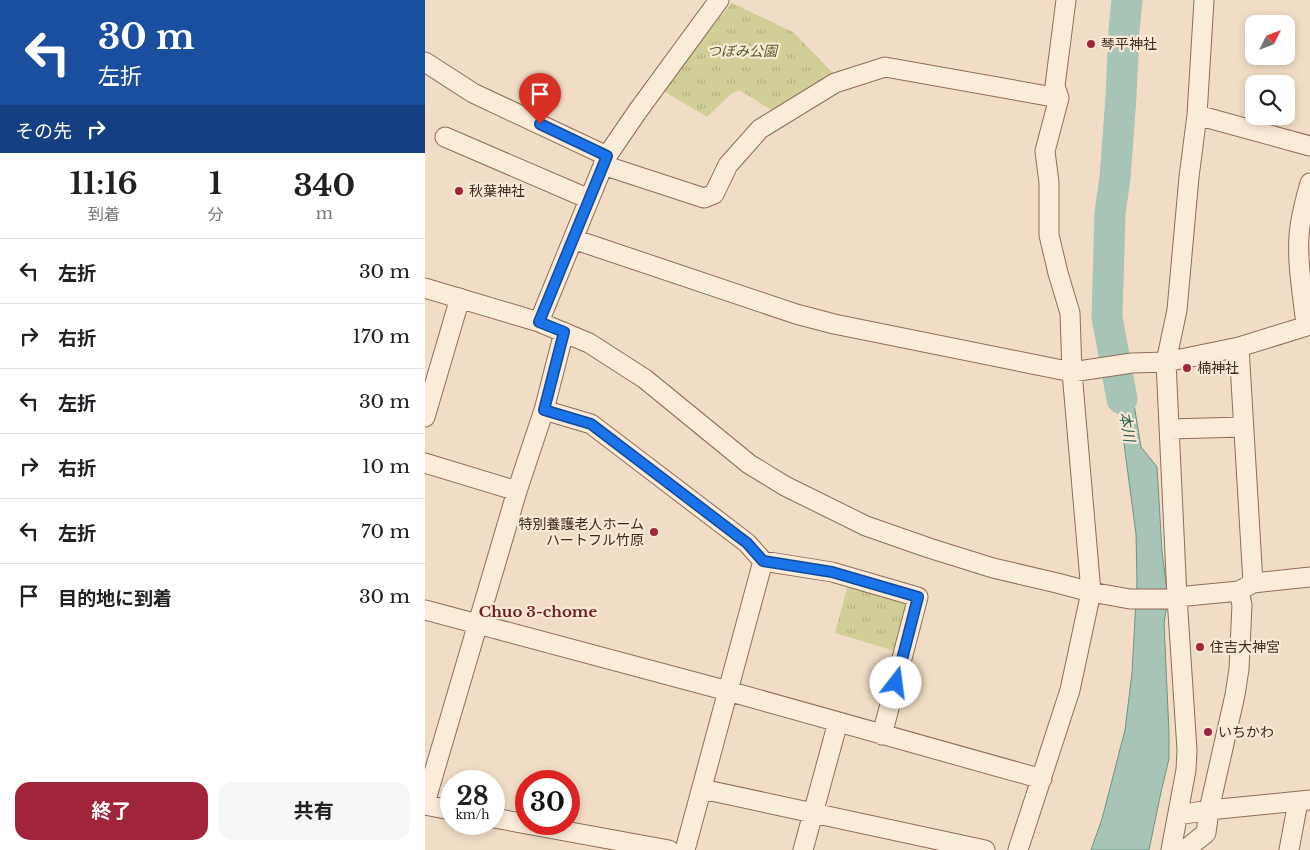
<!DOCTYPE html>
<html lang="ja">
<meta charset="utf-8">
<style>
:root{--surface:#fff;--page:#f6f6f6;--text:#202124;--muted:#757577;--line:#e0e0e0;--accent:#a1253a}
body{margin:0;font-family:"Libre Baskerville","Noto Sans JP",serif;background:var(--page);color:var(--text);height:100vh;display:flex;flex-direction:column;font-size:19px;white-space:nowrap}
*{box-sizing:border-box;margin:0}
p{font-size:16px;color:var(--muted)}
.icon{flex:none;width:28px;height:28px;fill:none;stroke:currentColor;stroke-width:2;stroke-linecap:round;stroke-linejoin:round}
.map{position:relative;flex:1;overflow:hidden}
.side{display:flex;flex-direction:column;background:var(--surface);width:425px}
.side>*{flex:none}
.banner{background:#1a4fa0;color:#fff;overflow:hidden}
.needle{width:32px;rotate:48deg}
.buttons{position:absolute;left:820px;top:15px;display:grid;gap:10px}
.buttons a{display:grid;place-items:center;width:50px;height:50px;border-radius:10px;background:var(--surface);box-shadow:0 2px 8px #0003;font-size:25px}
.speed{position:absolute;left:15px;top:770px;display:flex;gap:10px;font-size:25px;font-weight:700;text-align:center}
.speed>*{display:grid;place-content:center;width:65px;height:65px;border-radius:50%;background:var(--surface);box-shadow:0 2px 8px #0003;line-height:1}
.speed small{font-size:12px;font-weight:400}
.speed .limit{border:8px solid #d22;background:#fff;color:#111}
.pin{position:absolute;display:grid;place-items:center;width:42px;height:42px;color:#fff;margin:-51px -21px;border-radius:50% 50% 50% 0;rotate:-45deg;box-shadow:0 0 5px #0007}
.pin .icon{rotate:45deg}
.me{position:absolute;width:55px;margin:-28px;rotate:15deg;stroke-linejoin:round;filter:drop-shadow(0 0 4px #0008)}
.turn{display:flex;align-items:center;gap:18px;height:105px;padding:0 15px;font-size:22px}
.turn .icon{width:65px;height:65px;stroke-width:2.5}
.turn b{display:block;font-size:35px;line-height:42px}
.then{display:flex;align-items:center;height:48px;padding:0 15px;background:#0003;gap:10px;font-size:19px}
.eta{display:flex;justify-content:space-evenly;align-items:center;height:85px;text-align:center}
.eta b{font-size:30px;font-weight:700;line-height:35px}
.action{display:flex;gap:10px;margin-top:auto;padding:10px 15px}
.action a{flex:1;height:58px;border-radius:15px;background:var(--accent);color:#fff;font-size:20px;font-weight:700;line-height:58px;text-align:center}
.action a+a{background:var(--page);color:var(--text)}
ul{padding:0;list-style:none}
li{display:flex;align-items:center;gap:15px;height:65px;padding:0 15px;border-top:1px solid var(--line)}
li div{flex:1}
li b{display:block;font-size:19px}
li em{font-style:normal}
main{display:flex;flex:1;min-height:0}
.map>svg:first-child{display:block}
.grass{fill:url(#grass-tufts)}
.water{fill:#a7c4b7;stroke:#6c9484}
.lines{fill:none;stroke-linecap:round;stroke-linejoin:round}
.river{stroke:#a7c4b7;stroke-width:31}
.minor-casing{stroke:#8e6d59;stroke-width:21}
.minor{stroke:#fbebd9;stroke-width:19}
.route-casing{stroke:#114b97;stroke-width:12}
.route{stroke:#1a73e8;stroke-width:9}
.poi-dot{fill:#a1253a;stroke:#f8e8d5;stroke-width:2}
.labels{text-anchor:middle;stroke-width:4.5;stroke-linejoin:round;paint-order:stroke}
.poi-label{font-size:14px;fill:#3d281e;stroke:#f8e8d5;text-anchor:start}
.park-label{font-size:14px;font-style:italic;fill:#565b23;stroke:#f8e8d5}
.water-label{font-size:15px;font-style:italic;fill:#2d5e52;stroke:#f8e8d5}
.neighbourhood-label{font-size:15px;font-weight:bold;fill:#6d1e1b;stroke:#f8e8d5}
</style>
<main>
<section class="side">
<div class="banner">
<div class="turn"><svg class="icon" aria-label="left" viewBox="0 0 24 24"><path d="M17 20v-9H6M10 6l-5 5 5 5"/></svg><div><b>30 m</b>左折</div></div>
<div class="then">その先<svg class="icon" aria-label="right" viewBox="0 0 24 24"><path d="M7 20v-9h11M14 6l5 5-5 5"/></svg></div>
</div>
<div class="eta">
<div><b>11:16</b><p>到着</p></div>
<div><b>1</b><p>分</p></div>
<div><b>340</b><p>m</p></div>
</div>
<ul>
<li><svg class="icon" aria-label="left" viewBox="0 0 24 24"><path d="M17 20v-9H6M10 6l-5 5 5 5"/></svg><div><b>左折</b></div><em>30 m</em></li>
<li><svg class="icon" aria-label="right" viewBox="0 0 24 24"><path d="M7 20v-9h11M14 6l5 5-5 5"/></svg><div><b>右折</b></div><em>170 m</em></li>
<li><svg class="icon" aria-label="left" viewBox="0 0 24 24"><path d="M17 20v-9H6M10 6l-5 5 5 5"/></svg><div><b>左折</b></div><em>30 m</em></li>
<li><svg class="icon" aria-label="right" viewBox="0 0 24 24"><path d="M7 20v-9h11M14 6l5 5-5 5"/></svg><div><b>右折</b></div><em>10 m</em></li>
<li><svg class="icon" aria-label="left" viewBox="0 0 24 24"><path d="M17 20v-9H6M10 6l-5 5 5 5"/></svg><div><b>左折</b></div><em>70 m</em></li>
<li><svg class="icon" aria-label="arrive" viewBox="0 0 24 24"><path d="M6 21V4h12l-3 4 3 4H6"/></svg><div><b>目的地に到着</b></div><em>30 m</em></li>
</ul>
<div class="action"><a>終了</a><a>共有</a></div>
</section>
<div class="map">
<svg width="885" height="850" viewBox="0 0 885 850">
<defs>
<pattern id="grass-tufts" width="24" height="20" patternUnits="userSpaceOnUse" patternTransform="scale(1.25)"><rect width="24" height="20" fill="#d1ce98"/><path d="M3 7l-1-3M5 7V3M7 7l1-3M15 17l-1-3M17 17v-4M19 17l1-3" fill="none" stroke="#b4b183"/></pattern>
</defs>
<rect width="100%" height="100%" fill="#f1ddc5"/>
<!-- grass -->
<path class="grass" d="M307,3L368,32L410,75L350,112L314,90L306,94L282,117L237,90L300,11Z
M423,584L485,599L470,651L410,633Z"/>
<!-- water -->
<path class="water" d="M704,374L716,447L732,467L737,551L743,599L739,623L744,733V759L736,792L724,850H666L677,819L700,730L707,673L712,582L711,534L690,376Z"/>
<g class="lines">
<!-- river -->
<path class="river" d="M697,399L682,317L685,213L690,178L696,97L699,31L702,0"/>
<!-- minor casing -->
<g class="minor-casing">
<path id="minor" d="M0,62L48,93L182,156
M772,115L885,146
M20,137L164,199
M178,165L279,198L289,194L303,165L335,129L410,83L460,67L634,98
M148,239L371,314L409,324L647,372L707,363L741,362L814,347L885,325
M0,288L114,322L164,343L220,379L324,464L360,486L441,526L504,548L568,568L632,583L666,592L705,599H743L752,597L814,591L828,583L885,577
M114,322L182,156L212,112L294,0
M881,325C878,296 872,266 874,236C875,218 880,201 885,183
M814,347L828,583
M119,410L166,424L322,543L338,561L407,572L493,597L457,735
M0,417L35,298
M744,429L818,427
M0,463L92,491
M0,610L303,691L617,779
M277,789L560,850
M0,803L92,491L119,410L139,332
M0,805L26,810
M753,815L784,810L885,800
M69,818L244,850
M260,850L338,561
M378,850L413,722
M593,850L645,690L666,592L647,372L645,313L633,273L624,235V183L620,151L634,98L630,86L641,0
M746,850L761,770L762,750L752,597L741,362L752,310L764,177L772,115L779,0
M760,850L781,833L784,810L810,695L814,669L817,605L814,591
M864,850L873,802"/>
</g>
<!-- minor -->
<use href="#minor" class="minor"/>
</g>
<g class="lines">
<!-- route casing -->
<g class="route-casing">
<path id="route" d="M115,124L182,156L114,322L139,332L119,410L166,424L322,543L338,561L407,572L493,597L471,683"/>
</g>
<!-- route -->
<use href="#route" class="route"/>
</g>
<!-- markers -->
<g class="poi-dot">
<circle cx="666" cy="44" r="5"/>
<circle cx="34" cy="191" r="5"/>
<circle cx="762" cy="368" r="5"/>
<circle cx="229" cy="532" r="5"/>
<circle cx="775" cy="647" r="5"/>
<circle cx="783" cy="732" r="5"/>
</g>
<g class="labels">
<!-- poi labels -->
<g class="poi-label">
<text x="676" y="49">琴平神社</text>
<text x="44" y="196">秋葉神社</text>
<text x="772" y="373">楠神社</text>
<text x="219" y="529" text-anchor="end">特別養護老人ホーム<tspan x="219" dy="16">ハートフル竹原</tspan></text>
<text x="785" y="652">住吉大神宮</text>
<text x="793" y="737">いちかわ</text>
</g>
<!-- park labels -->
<g class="park-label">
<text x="317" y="56">つぼみ公園</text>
</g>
<!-- water labels -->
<g class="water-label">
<text transform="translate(702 427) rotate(80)" y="5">本川</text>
</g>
<!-- neighbourhood labels -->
<g class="neighbourhood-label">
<text x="113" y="617">Chuo 3-chome</text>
</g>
</g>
</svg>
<div class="buttons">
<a><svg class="needle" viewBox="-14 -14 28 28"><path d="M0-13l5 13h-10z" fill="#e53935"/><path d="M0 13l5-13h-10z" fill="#757577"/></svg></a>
<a><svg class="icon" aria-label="search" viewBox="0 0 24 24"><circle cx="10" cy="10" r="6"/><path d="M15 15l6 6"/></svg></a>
</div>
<div class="speed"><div>28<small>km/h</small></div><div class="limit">30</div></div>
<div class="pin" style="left:115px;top:124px;background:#d93025"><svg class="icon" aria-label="arrive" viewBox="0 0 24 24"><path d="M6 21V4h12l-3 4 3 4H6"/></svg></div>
<svg class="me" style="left:471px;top:683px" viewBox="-20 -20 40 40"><circle r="19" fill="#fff"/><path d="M0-13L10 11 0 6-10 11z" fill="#1a73e8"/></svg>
</div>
</main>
